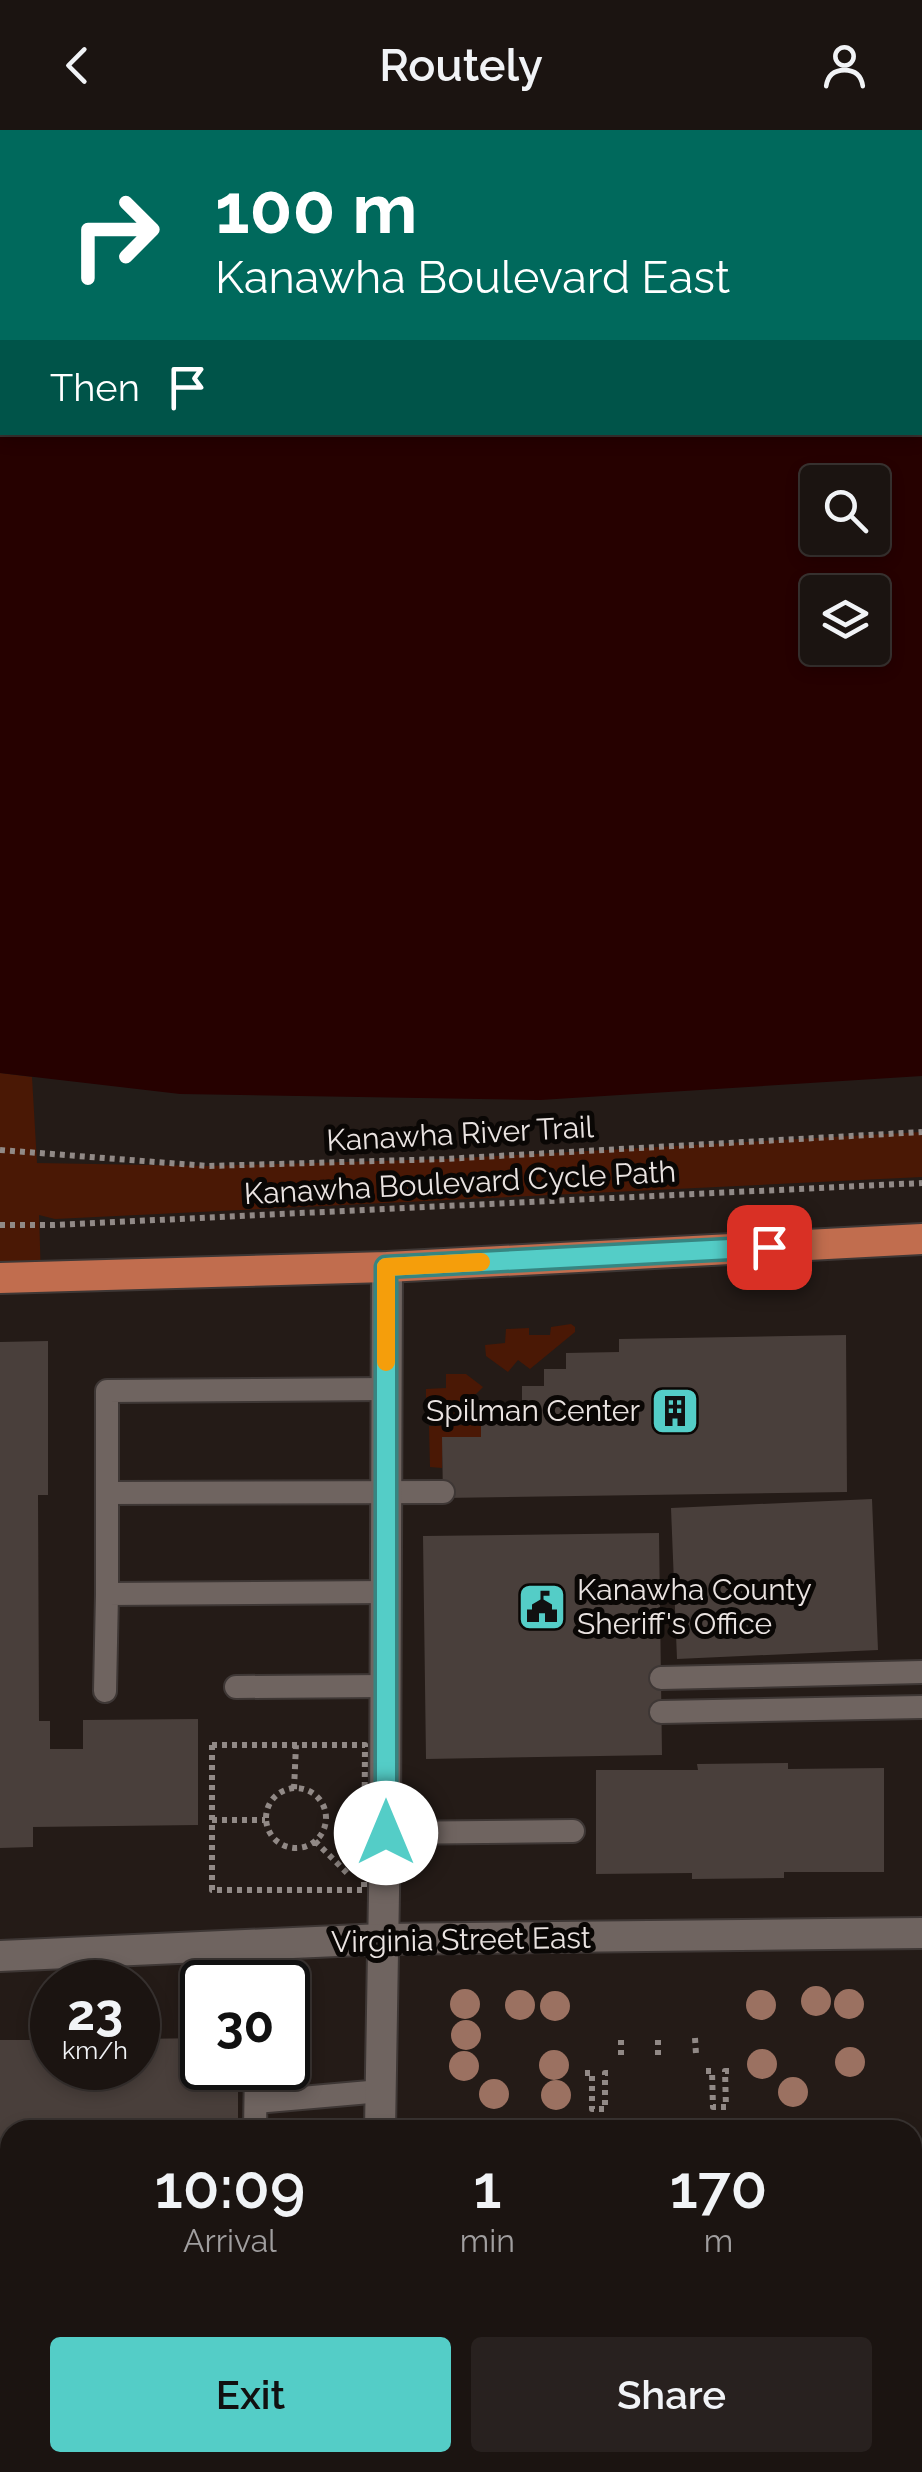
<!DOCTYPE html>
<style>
:root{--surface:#1b1411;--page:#28211f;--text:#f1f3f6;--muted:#a09e9f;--line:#393331;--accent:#54cdc7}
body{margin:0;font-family:Raleway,sans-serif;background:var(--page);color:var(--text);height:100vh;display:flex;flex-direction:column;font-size:38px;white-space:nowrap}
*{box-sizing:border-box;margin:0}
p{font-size:32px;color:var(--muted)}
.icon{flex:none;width:55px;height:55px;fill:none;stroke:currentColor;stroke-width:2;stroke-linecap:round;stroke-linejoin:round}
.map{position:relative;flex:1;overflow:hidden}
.drawer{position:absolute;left:0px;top:1990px;width:922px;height:352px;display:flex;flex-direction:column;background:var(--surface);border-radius:30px 30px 0 0;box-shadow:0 5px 15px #0003,0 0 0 2px var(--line)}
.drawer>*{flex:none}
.banner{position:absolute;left:0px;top:0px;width:922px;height:305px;box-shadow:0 5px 15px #0003,0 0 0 2px var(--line);background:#00695c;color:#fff;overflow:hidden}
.buttons{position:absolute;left:800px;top:335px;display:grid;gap:20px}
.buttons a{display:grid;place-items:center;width:90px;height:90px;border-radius:10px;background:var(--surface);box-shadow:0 5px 15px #0003,0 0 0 2px var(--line);font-size:50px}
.speed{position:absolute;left:30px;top:1830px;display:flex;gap:20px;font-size:50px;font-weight:700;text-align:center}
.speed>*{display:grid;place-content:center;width:130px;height:130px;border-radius:50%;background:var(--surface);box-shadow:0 5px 15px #0003,0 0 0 2px var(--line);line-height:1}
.speed small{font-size:25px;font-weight:400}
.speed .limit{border:5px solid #111;border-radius:15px;background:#fff;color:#111}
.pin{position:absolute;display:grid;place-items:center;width:85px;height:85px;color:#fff;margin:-42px;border-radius:20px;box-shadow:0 5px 15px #0006}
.me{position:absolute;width:110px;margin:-55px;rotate:0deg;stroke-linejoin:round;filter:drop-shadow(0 0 8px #0008)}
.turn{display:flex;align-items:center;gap:35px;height:210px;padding:0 50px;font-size:45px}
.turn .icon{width:130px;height:130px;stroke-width:2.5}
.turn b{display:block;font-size:70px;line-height:85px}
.then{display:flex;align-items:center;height:95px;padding:0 50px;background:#0003;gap:20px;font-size:38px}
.eta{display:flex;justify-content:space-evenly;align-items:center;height:170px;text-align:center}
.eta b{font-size:60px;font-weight:600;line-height:70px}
.button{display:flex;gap:20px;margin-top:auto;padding:20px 50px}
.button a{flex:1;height:115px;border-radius:10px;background:var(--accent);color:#111;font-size:40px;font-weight:600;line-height:115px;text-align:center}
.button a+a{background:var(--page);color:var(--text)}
header{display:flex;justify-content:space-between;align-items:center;height:130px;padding:0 50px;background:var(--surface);font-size:45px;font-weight:600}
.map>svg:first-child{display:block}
.green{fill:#4a1805}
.water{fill:#260100;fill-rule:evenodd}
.building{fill:#493f3b}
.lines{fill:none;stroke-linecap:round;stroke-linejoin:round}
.lane-casing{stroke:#3e3735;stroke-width:26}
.street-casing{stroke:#3e3735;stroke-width:34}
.secondary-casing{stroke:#3e3735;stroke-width:34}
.primary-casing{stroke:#3e3735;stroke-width:34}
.path{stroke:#918986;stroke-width:6;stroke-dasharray:5 5;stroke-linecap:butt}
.lane{stroke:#6f6460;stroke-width:22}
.street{stroke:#6f6460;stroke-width:30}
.secondary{stroke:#6f6460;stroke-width:30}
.primary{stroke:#c16d4e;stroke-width:30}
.tree{fill:#9b7161}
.route-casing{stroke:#378581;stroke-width:25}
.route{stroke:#54cdc7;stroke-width:18}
.slow{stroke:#f59e0b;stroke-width:18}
.labels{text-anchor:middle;stroke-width:10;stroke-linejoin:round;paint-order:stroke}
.street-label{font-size:30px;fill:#eae3e1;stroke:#0a0705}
.poi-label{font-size:30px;fill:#eae3e1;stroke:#0a0705;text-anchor:end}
</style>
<header><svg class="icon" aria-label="back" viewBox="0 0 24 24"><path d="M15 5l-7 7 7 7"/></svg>Routely<svg class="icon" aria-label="person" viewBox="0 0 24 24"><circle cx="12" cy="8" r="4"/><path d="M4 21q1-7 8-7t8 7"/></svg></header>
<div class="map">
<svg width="922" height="2342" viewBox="0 0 922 2342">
<rect width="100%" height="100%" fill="#241b17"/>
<!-- green -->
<path class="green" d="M0,943L32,947L37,1033L208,1036L444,1029L922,1002V1047L55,1089L39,1085L41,1147L0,1148Z
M571,1194L575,1197V1202L530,1239L518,1230L508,1242L486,1226L485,1215L505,1213L506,1199L529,1198V1205H550L551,1197Z
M446,1244H466L483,1257L474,1266L483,1274L470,1287L426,1290V1259L446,1258Z
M493,1278L492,1290H481V1307H443L442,1338L430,1337L429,1296L473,1295Z"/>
<!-- water -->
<path class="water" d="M0,0H922V946L540,970L180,964L0,943ZM2,2H920V302H2ZM818,352H872V408H818ZM818,462H872V518H818Z"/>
<!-- building -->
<path class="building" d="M846,1205L847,1362L443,1368L442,1307H481V1290H503V1272H522V1256H544V1239H566V1223L619,1222V1209Z
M48,1211V1365H38L39,1591H50V1619H83V1590L198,1589V1695L33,1697V1717L0,1718V1212Z
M872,1369L878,1520L677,1529L671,1378Z
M659,1403L662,1625L426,1629L423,1406Z
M788,1633V1639L884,1638V1742H784V1748L692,1749V1743L596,1744V1640H698L697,1634Z
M202,1908V1938H238V1988L176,1989V2000H10V2106H0V1910H52V1938H138V1909Z
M730,1994V2000H575V1995Z
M10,2132V2332H323V2342H0V2133Z
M463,2332H840V2342H463Z"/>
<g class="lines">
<!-- lane casing -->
<g class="lane-casing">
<path id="lane" d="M107,1363L443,1362
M386,1462L107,1464V1261L386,1259
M661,1548L922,1542
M236,1557L386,1556
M105,1561L107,1464
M661,1582L922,1577
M385,1703L573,1701
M256,1972L381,1961
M255,2000L256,1938"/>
</g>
<!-- street casing -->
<g class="street-casing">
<path id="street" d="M380,2000L385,1703L387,1137
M376,2342V2332"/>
</g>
<!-- secondary casing -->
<g class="secondary-casing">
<path id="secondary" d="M0,1826L382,1809L922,1803"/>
</g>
<!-- primary casing -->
<g class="primary-casing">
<path id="primary" d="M0,1148L387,1137L922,1109"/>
</g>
<!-- path -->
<path class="path" d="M0,1020L208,1036L444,1029L922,1002
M0,1095H54L922,1053
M212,1615H365L364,1760H212Z
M266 1688a30 30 0 1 1 60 0a30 30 0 1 1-60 0Z
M294,1659L296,1615
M212,1690H265
M315,1711L350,1746
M695,1908L696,1924
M621,1925V1910
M658,1925V1910
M706,1941H712L713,1977H726L725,1941H731
M585,1943H592V1979H605V1943H610"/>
<!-- lane -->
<use href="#lane" class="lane"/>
<!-- street -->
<use href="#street" class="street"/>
<!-- secondary -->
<use href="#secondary" class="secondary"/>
<!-- primary -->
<use href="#primary" class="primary"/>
</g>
<!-- trees -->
<g class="tree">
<circle cx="816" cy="1871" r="15"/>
<circle cx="465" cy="1874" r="15"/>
<circle cx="849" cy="1874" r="15"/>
<circle cx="520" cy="1875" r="15"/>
<circle cx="761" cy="1875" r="15"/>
<circle cx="555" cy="1876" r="15"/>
<circle cx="466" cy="1905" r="15"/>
<circle cx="850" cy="1932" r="15"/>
<circle cx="762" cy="1934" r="15"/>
<circle cx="554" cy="1935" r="15"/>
<circle cx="464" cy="1936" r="15"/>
<circle cx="793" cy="1962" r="15"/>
<circle cx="494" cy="1964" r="15"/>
<circle cx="556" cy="1965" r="15"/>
</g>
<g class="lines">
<!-- route casing -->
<g class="route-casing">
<path id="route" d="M386,1703V1137L769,1117"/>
</g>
<!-- route -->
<use href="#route" class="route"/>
<!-- slow -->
<path class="slow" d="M386,1232V1137L481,1132"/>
</g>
<!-- icons -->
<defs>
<g id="building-square" transform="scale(2.5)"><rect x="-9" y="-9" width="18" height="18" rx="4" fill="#54cdc7" stroke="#0a0705"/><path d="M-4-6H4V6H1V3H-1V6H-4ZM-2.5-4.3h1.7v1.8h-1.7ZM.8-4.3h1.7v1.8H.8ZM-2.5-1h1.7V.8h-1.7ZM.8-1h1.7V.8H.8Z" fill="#111"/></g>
<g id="civic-square" transform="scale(2.5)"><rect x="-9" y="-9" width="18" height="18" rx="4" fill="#54cdc7" stroke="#0a0705"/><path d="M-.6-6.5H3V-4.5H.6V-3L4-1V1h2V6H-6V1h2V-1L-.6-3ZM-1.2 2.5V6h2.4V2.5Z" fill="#111"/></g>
</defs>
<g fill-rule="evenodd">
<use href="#building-square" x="675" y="1281"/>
<use href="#civic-square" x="542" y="1477"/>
</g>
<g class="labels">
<!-- street labels -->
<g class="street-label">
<text transform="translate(460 1004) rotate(-3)" y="10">Kanawha River Trail</text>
<text transform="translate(460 1053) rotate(-3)" y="10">Kanawha Boulevard Cycle Path</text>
<text transform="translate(461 1810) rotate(-1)" y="10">Virginia Street East</text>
</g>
<!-- poi labels -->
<g class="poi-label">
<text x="640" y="1291">Spilman Center</text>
<text x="577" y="1470" text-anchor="start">Kanawha County<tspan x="577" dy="34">Sheriff's Office</tspan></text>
</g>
</g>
</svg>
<div class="buttons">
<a><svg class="icon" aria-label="search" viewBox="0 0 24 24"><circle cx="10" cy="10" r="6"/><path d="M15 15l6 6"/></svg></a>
<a><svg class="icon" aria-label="layers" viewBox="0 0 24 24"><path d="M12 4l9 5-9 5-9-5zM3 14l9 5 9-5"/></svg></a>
</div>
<div class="speed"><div>23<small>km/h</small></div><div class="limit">30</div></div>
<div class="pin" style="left:769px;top:1117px;background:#d93025"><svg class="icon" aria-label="arrive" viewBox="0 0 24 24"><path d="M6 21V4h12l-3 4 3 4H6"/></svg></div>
<svg class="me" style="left:386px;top:1703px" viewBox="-20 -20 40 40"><circle r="19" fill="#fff"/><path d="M0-13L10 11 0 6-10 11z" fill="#54cdc7"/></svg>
<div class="banner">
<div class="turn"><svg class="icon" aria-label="right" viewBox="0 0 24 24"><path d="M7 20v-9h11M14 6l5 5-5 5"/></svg><div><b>100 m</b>Kanawha Boulevard East</div></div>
<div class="then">Then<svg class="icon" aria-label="arrive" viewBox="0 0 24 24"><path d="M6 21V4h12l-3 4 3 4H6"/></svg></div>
</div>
<section class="drawer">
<div class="eta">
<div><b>10:09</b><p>Arrival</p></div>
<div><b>1</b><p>min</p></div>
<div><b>170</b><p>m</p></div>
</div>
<div class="button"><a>Exit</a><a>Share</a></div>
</section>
</div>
